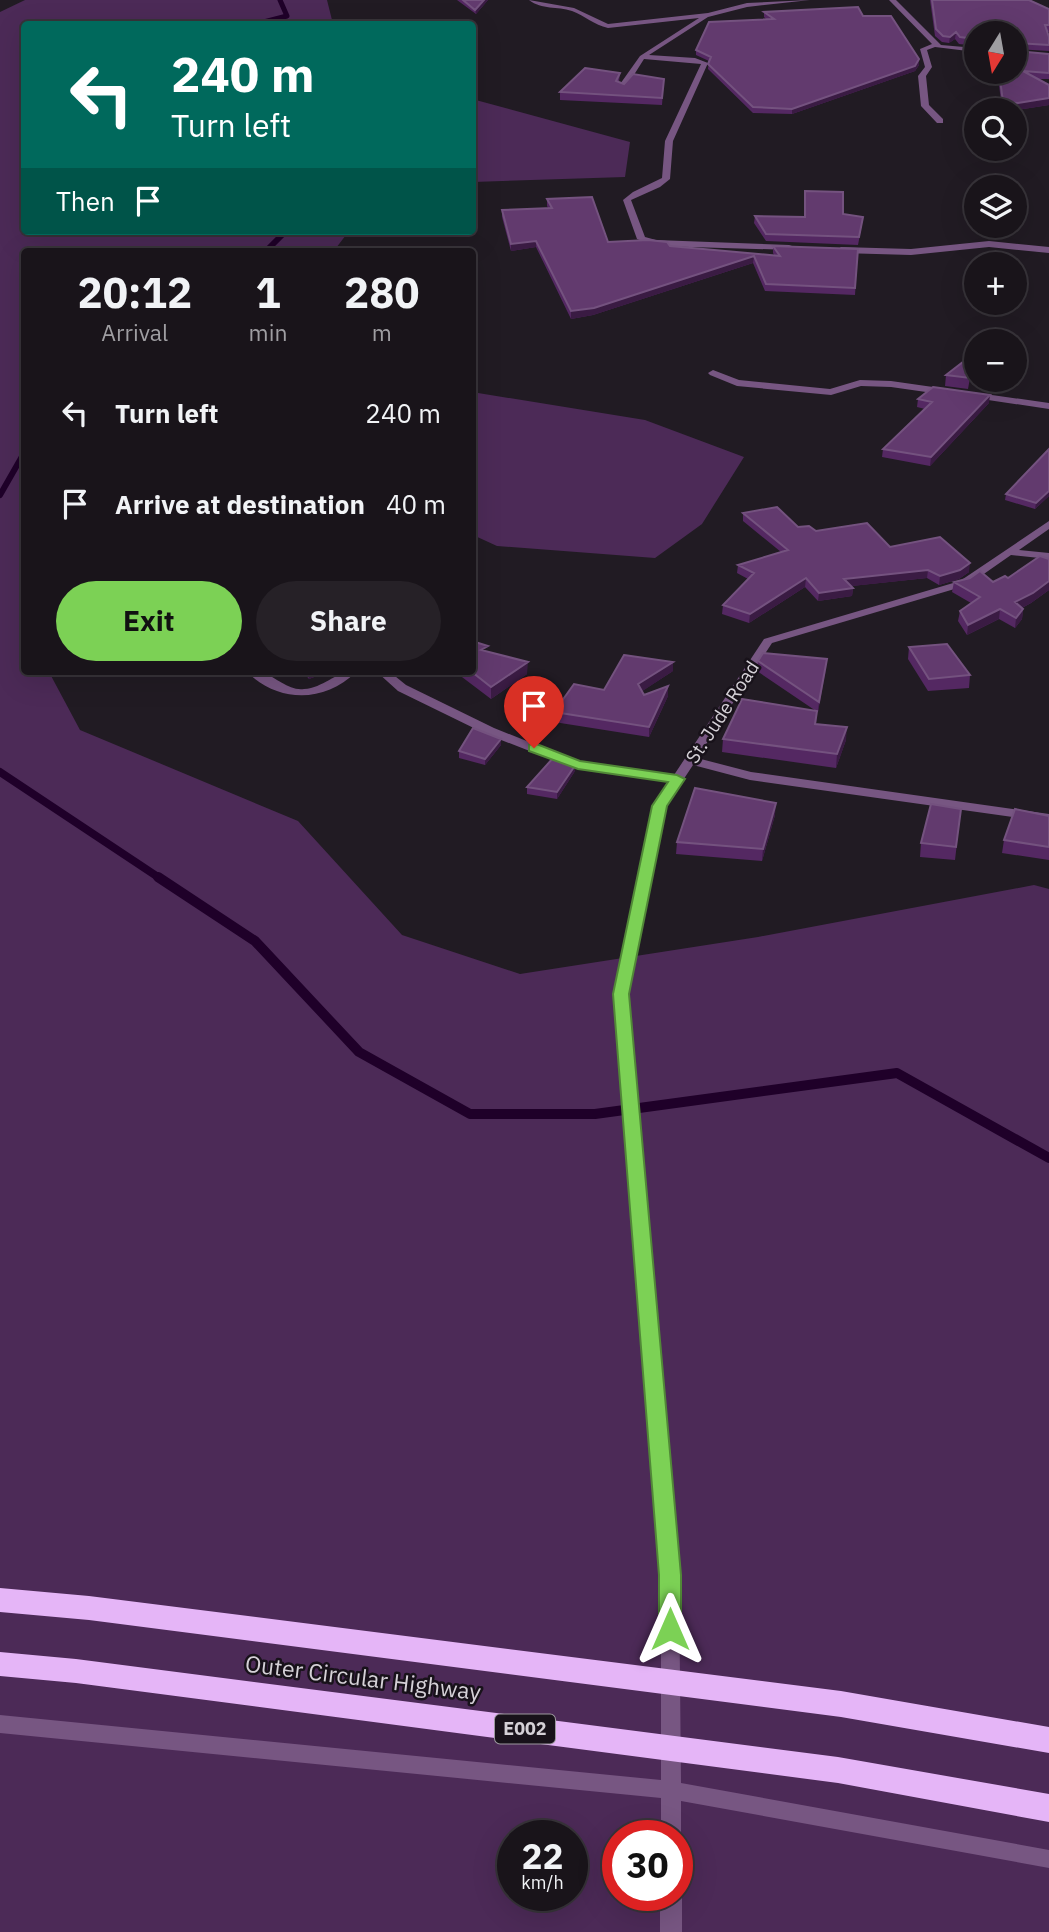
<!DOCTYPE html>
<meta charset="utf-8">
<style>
:root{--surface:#19141a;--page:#262127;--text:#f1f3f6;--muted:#9f9ea2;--line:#373339;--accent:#7cd155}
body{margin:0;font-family:"IBM Plex Sans",sans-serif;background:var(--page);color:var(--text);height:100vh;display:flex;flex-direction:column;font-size:26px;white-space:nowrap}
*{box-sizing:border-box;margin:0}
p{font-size:23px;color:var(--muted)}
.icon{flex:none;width:38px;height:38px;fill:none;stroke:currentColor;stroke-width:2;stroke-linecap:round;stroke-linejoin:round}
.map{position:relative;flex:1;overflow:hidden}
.sheet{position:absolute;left:21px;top:248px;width:455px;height:427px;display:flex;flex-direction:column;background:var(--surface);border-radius:7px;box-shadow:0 7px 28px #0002,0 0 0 2px var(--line)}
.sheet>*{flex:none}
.top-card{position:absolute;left:21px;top:21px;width:455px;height:214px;border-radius:7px;box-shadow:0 7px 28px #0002,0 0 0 2px var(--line);background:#00695c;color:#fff;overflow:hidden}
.needle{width:46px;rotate:191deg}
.tools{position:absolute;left:964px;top:21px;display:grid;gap:14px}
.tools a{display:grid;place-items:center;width:63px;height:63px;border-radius:50%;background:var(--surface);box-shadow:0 7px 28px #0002,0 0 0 2px var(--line);font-size:35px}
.speed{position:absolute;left:497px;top:1820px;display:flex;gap:14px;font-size:35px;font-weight:700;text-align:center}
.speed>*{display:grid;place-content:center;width:91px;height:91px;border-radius:50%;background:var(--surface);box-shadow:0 7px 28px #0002,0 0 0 2px var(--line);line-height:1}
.speed small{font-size:18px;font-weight:400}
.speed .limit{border:10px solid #d22;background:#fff;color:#111}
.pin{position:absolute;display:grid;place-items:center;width:60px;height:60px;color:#fff;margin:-72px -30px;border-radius:50% 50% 50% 0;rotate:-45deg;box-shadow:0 0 7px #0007}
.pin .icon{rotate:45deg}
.me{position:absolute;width:77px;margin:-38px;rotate:0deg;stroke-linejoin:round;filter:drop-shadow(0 0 5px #0008)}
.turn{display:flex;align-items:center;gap:24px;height:147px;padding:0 35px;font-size:32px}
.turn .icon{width:91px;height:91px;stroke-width:2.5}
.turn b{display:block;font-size:49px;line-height:60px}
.then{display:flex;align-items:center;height:66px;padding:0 35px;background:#0003;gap:14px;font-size:26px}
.eta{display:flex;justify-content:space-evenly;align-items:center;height:119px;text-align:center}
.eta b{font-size:42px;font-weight:700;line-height:49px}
.cta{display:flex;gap:14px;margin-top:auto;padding:14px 35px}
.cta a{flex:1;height:80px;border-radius:42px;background:var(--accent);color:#111;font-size:28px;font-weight:700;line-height:80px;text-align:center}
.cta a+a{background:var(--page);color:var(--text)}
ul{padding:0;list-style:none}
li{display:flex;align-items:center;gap:21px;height:91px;padding:0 35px}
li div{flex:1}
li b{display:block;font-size:26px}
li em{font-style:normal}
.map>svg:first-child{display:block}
.green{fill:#4c2a57;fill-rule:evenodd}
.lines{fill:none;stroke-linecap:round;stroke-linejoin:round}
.stream-far3{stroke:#1f0029;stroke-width:5}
.stream-far2{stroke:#1f0029;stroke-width:6}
.stream-far1{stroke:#1f0029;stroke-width:8}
.stream{stroke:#1f0029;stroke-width:10}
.street{fill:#775682;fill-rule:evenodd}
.highway{fill:#e5b5f7;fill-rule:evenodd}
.wall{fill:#542862}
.shaded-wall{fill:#3a1b43}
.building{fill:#623a6e;stroke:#74527f;stroke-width:2}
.route{fill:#7cd155;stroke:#518837;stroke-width:2}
.labels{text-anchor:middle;stroke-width:5;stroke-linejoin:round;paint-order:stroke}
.shield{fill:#18121a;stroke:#9c989e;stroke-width:2}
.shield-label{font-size:18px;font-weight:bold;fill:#d5d1d7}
.street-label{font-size:19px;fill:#d5d1d7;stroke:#18121a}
.near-street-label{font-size:23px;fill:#d5d1d7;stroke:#18121a}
</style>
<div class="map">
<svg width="1049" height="1932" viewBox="0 0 1049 1932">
<rect width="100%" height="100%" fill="#211b23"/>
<!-- green -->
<path class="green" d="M25,0H327L333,24H24V231H349L333,252H24V614L21,619L24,627V672H49L80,730L298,821L402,935L520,974L758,937L1034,885L1049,889V1932H0V12ZM513,1836H572V1895H513ZM618,1836H677V1895H618Z
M472,99L630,142L625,177L473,182Z
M472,392L645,420L744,457L702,524L655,558L497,546L473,535Z"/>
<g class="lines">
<!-- stream-far3 -->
<path class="stream-far3" d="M256,24L287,16L280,0"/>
<!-- stream-far2 -->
<path class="stream-far2" d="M265,252L286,231
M0,495L24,453"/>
<!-- stream-far1 -->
<path class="stream-far1" d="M0,772L161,879"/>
<!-- stream -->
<path class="stream" d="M158,877L255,941L359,1052L470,1114H595L897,1073L1049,1158"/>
<!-- street -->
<path class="street" d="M529,0L574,8L608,24L708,13L747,3L810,0L747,7L708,17L649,55L695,58L708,63L673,141L670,179L660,187L631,200L645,237L656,240L789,245L792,246V250L656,246L637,239L623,200L633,192L662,178L665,141L701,64L644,59L625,89L618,87L640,56L699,18L608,28C594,25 585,16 572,11C557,6 542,10 529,0Z
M889,0H896L941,45L976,48V52L935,47L927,50L932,67L926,76L929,105L943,119V123H937L921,106L918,76L925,67L920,49L932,44Z
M989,241L1049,247V253L989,247L911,255L841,253L837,250L841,247L911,249Z
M713,370L739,380L830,389L860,380L891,381L947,389L952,392L947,395L891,387L861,386L831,395L737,386L710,375L708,373Z
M971,392L1049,403V409L968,397V393Z
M1049,521V529L1019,550L1049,553V559L1011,555L968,585L772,643L697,758L751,772L1049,814V822L750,780L693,765L666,806L628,994L679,1575L681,1783L1049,1850V1868L681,1801V1836L677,1843V1836H661V1798L0,1733V1715L661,1780V1575L614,994L654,806L670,782L573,768L486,734L398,691L377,672H390L406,685L494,728L579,762L674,775L764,639L960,581Z
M247,672C253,672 259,671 264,673C277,678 289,691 304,689C324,688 333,672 356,672C324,703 279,703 247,672Z
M677,1888L682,1895V1932H660V1895H677Z"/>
<!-- highway -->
<path class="highway" d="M0,1588L89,1596L841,1691L1049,1727V1753L841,1717L89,1620L0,1612Z
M0,1652L76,1659L838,1757L1049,1794V1822L838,1783L76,1683L0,1676Z"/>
</g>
<!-- wall -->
<path class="wall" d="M457,0H488L476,14Z
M930,0H1029L1049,9V32H1047L1049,37V51L1015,49L1016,51L1049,54V79H1037L1049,85V105L1017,110L1002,109L998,77L980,76L978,72H1015V33H976V46L959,44L955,39L949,43L942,42L935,36Z
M764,12L863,16L919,59V65L915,71L792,114L753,113L708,69L709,61L696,55V50L767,20L764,17Z
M966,47H976V70L965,53Z
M620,73L619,82L624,84L664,79L662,105L560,100V92Z
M805,191L843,214L862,224L858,245L766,241L754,223L755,216L805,217Z
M547,199L608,242L670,246L774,255L773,253V246L858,249L855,295L765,291L753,263L593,315L571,319L536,247L511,251L502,217V210L548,208L547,206Z
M946,375L970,378L968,389L945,386Z
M918,399L989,403L930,466L882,457L883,449L925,409L917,407Z
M1049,449V496L1035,509L1005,500L1006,494Z
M743,513L798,527L890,547L969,572L959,579L939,585L927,578L851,586L853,588L852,596L818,601L805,587L749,623L722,614L723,605L748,579L737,573L738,565L781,552L743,521Z
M1049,559V590L1031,603L1022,608L1023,609L1022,619L1015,628L999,619L967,635L958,621L960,611L971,603L952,592L954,582H993L1008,578Z
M909,647L970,675L969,688L928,691L908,659Z
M488,652L527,674L491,699L458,674L452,677L438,672H472Z
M827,659L818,712H817L816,724L846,740L836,768L722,752L723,739L816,711L757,671L758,661Z
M673,671L642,691L644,695L668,696L649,737L554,722V712L604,690Z
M303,672H327L309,679Z
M501,745L485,765L459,758V751Z
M575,771L557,799L527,794V787Z
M961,809L955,860L920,857L921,843Z
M775,815L762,861L676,854L677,842Z
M1049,816V860L1002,853L1004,840Z"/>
<!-- shaded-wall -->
<path class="shaded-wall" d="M484,0H488L476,14L475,10Z
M956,32L955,39L949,43L950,37Z
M919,59V65L915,71L792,114V109Z
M1049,98V105L1017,110L1018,103Z
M536,241V247L511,251V244Z
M754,256L753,263L593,315L571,319V311Z
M990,395L989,403L930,466L931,457Z
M1049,491V496L1035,509L1036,503Z
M970,563L969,572L959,579L939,585L940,576Z
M928,570L927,578L843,587L844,579Z
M806,578L805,587L749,623L750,614Z
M1049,581V590L1031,603L1014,612L1015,602Z
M853,588L852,596L818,601L819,593Z
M1000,609L999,619L967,635L968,625Z
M1023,609L1022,619L1015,628L1016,618Z
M827,659L826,669L818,712L819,702Z
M528,662L527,674L491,699V687Z
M673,662V671L638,694V684Z
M308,672H327L309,679Z
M452,672H458V674L452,677Z
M668,686V696L649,737V727Z
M847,727L846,740L836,768L837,754Z
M501,739V745L485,765V759Z
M576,764L575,771L557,799V792Z
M776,803L775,815L762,861L763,849Z"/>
<!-- building -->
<path class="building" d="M463,0H484L475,10Z
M932,0H1029L1049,9V25H1045L1049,37V45L1015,43V33H976V39L960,37L956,32L950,37L943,36L936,29Z
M858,7L863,16H891L919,59L915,66L792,109L753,107L708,64L711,57L696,50L709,22L774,19L764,12Z
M966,47H976V62Z
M1015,48L1016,51L1049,54V73L1023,71L1049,85V98L1018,103L1003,102L999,72H1015Z
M585,68L620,73L616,81L624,84L633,74L664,79L662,98L560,92Z
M805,191L843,192V214L863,217L859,237L766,234L755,216L805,217Z
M592,197L608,242L648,240L667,242L670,246L780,256L773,246L858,249L855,288L766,284L754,256L594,308L571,311L536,241L511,244L502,210L552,208L547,199Z
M972,355L970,378L946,375Z
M933,387L990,395L931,457L883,449L932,402L918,399Z
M1049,449V491L1036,503L1006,494Z
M777,507L798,527L809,526L816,531L867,523L890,547L940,537L970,563L960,570L940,576L928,570L844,579L853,588L819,593L806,578L750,614L723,605L754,573L738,565L788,550L743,513Z
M1040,556L1049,559V581L1033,593L1015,602L1023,609L1016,618L1000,609L968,625L960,611L980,597L954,582L970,578L980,571L993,582L1005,576L1008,578Z
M472,641L488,646L481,650L528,662L491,687L472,672Z
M947,644L970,675L929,679L909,647Z
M763,653L827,659L819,702L758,661Z
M624,655L673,662L638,684L644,695L668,686L649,727L554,712L574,684L604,690Z
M742,699L817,711L815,724L847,727L837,754L723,739Z
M473,728L501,739L485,759L459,751Z
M554,757L576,764L557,792L527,787Z
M695,788L776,803L763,849L677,842Z
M931,804L961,809L956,847L921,843Z
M1015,809L1049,816V847L1004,840Z"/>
<!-- route -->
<path class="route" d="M534,743L580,761L677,775L685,779L667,806L629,994L681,1575V1629L678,1635L670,1638L663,1635L659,1629V1575L613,994L652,806L668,782L578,769L529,751V745Z"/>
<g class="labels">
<!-- shield labels -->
<rect class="shield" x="495" y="1714.5" width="60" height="29" rx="5"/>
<g class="shield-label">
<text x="525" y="1735">E002</text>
</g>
<!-- street labels -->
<g class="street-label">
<text transform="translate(722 712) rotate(-57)" y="7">St. Jude Road</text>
</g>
<!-- near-street labels -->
<g class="near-street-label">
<text transform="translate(363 1678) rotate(7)" y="8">Outer Circular Highway</text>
</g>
</g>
</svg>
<div class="tools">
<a><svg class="needle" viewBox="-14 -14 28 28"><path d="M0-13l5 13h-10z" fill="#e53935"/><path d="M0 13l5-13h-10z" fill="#9f9ea2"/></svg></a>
<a><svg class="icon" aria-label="search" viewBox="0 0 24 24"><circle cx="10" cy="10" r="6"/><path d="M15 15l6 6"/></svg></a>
<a><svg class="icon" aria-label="layers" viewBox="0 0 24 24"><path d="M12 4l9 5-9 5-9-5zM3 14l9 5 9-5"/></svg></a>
<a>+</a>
<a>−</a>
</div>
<div class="speed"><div>22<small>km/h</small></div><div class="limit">30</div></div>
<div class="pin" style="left:534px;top:748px;background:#d93025"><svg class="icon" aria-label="arrive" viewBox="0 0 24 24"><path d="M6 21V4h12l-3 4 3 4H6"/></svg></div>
<svg class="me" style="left:670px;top:1629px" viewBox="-20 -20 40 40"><path d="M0-17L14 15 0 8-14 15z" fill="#7cd155" stroke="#fff" stroke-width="4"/></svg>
<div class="top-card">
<div class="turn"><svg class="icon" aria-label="left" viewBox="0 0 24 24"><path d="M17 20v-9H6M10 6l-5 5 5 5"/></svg><div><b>240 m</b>Turn left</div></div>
<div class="then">Then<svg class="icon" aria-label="arrive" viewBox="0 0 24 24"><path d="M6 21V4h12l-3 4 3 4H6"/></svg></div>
</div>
<section class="sheet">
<div class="eta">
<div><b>20:12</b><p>Arrival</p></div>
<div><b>1</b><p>min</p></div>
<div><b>280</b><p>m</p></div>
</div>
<ul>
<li><svg class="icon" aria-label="left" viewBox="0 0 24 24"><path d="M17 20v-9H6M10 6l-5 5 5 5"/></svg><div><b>Turn left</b></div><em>240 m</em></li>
<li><svg class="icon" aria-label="arrive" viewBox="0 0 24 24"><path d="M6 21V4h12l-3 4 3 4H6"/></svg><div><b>Arrive at destination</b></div><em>40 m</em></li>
</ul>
<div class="cta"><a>Exit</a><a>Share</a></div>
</section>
</div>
